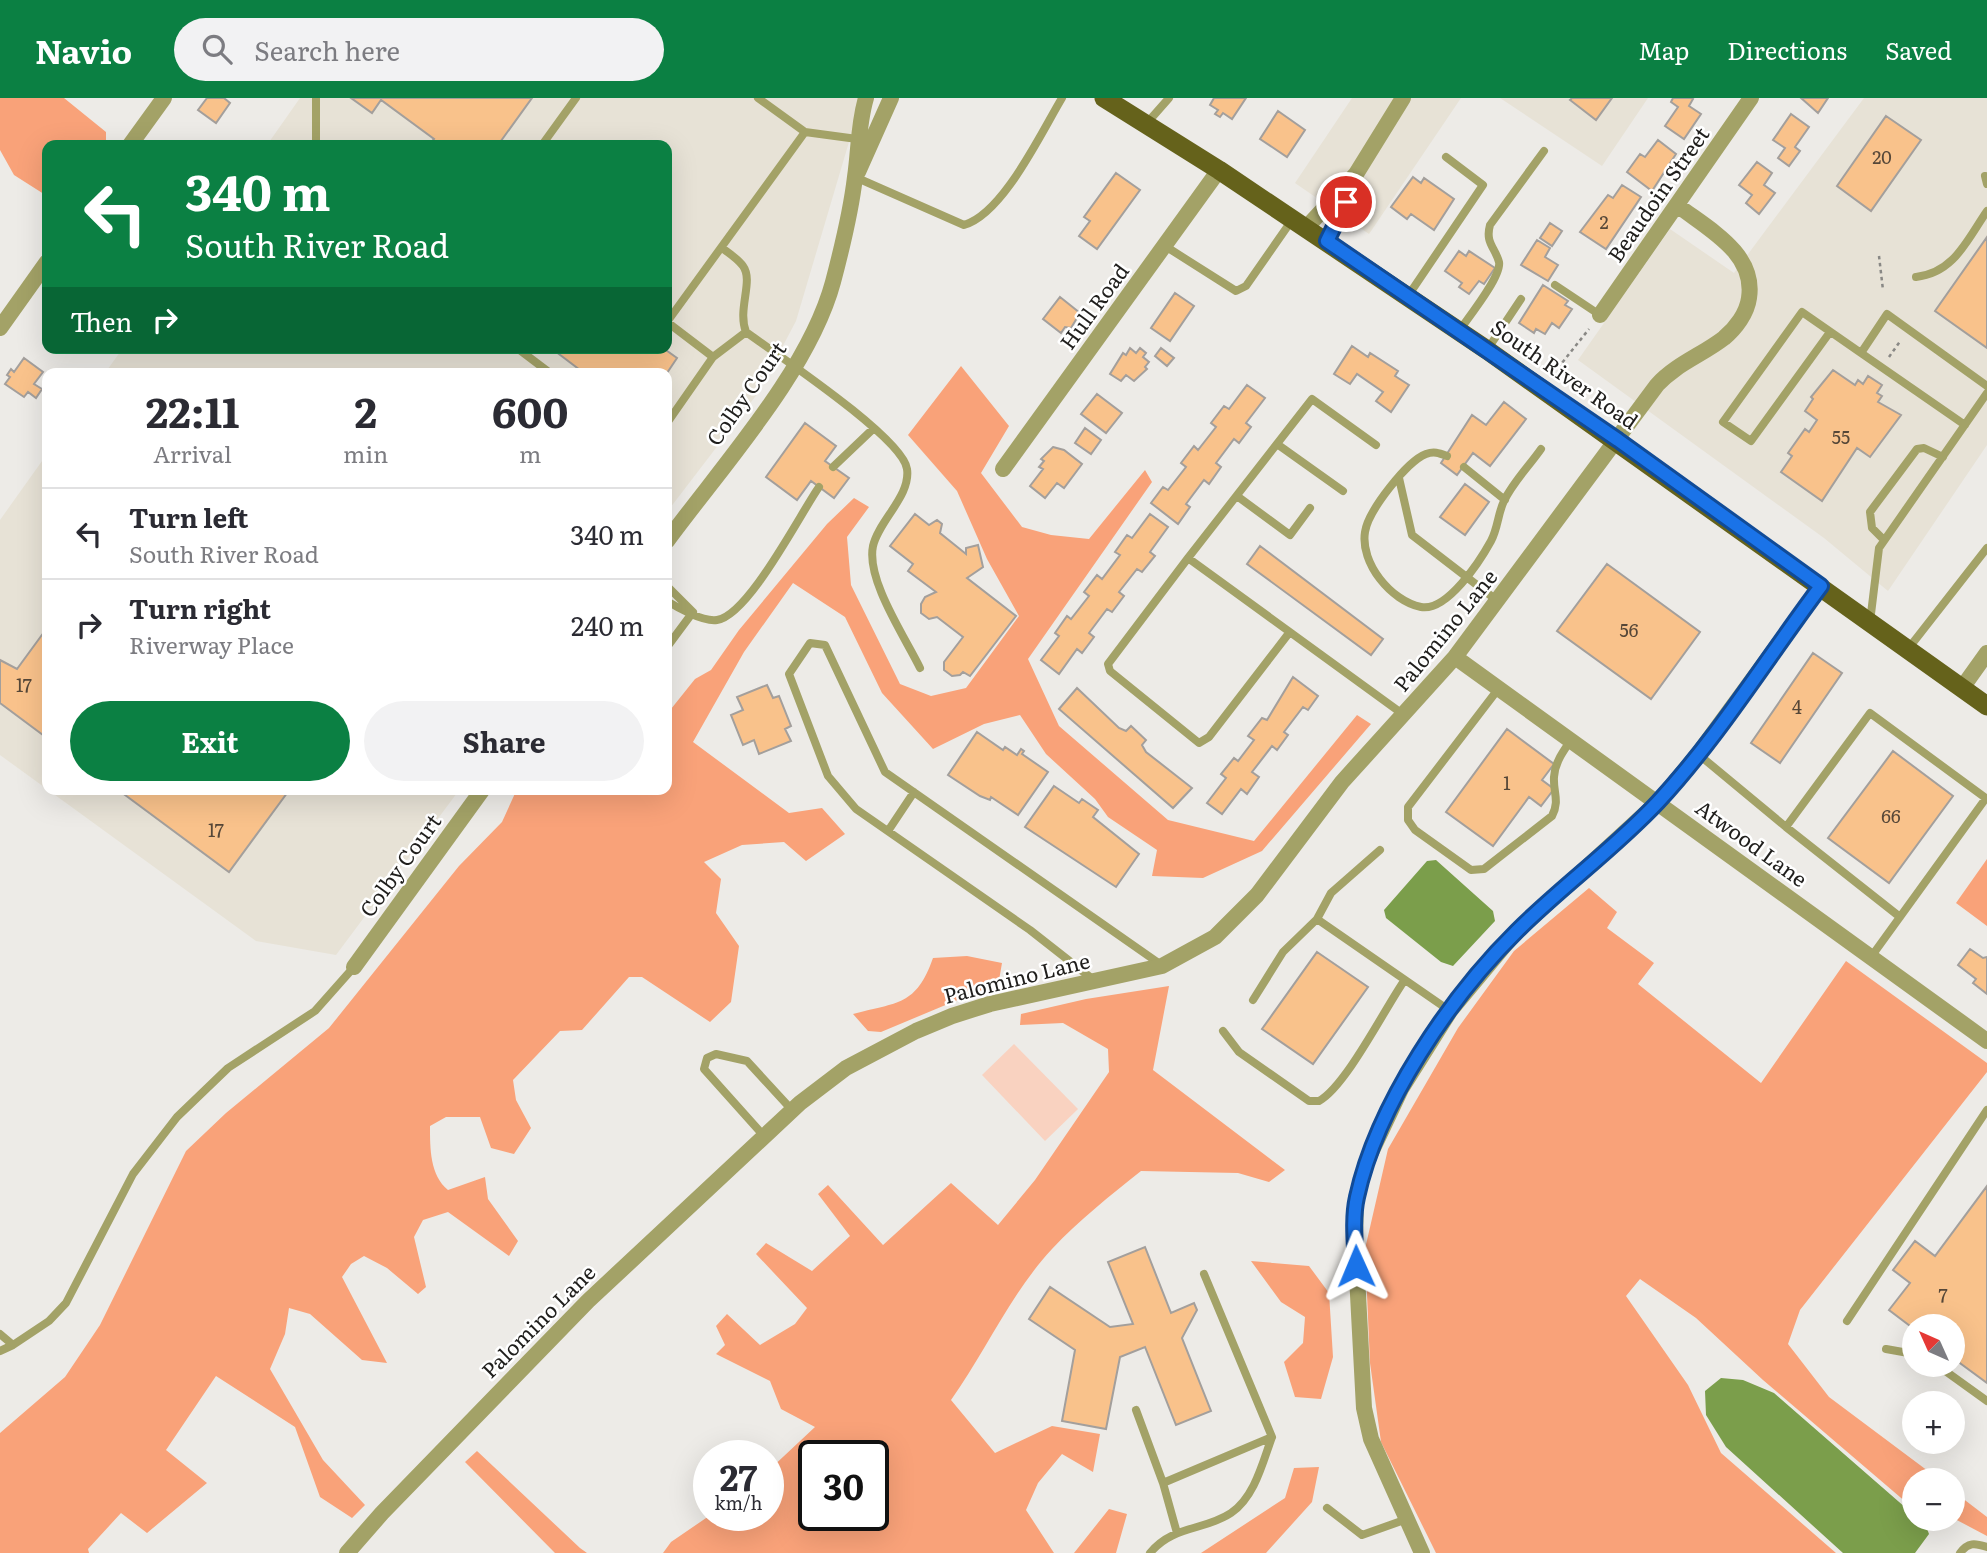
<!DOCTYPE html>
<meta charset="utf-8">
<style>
:root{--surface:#fff;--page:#f2f2f3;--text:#2b2b33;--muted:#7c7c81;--line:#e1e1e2;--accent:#0b8043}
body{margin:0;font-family:Literata,serif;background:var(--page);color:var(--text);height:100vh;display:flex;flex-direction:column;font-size:26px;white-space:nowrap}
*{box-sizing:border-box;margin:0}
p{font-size:23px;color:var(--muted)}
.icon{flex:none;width:38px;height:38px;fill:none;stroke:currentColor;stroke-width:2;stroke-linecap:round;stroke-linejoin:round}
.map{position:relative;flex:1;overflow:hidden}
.details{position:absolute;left:42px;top:270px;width:630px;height:427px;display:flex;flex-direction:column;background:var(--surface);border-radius:14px;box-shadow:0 7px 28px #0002}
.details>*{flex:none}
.banner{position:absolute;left:42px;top:42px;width:630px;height:214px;border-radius:14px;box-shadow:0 7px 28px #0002;background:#0b8043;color:#fff;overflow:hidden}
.needle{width:46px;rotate:315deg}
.controls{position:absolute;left:1902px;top:1216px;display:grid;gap:14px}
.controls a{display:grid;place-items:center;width:63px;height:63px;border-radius:50%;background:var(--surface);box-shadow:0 7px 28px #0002;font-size:35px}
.speed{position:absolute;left:693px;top:1342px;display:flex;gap:14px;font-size:35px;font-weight:700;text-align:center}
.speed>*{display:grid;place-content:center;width:91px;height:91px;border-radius:50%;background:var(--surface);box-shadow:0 7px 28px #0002;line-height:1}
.speed small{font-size:18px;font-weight:400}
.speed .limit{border:4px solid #111;border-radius:10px;background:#fff;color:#111}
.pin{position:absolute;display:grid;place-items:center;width:60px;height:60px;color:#fff;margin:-30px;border:4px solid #fff;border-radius:50%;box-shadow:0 2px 7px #0007}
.me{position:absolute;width:77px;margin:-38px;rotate:359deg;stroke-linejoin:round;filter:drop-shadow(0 0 5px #0008)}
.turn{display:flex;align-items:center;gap:24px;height:147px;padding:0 28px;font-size:32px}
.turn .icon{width:91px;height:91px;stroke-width:2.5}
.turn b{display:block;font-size:49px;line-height:60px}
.then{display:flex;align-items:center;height:66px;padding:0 28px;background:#0003;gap:14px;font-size:26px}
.eta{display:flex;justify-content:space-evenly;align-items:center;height:119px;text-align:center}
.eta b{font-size:42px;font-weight:700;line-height:49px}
.primary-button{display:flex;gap:14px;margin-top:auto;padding:14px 28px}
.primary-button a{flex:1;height:80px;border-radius:42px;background:var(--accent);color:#fff;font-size:28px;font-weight:700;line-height:80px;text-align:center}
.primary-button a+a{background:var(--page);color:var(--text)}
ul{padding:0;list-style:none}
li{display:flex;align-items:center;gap:21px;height:91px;padding:0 28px;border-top:2px solid var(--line)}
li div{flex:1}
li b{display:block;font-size:26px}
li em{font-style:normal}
header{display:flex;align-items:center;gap:42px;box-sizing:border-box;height:98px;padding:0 35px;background:var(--accent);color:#fff}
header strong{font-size:33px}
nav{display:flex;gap:38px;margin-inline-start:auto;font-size:24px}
.search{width:490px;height:63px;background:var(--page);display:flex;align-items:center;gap:18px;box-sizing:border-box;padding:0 24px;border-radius:38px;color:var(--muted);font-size:26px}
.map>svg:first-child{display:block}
.built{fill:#e7e2d6}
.green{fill:#f9d2c0}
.forest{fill:#f9a279;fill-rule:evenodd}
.water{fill:#7b9e4b}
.building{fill:#f9c28b;stroke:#a39f9c;stroke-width:2}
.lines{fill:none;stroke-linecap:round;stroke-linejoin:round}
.path{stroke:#898885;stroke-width:2.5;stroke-dasharray:3.5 3.5;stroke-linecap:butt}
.service{stroke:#a3a267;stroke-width:8}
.minor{stroke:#a3a267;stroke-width:16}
.primary{stroke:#65621b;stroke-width:19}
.route-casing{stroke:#114b97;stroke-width:18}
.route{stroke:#1a73e8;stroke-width:12}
.labels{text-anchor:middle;stroke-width:5;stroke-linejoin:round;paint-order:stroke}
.number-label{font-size:18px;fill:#564738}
.street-label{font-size:21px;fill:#1f1e1c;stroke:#fff}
</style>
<header>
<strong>Navio</strong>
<div class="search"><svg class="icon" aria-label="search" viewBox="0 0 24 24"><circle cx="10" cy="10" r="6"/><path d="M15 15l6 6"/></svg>Search here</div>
<nav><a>Map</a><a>Directions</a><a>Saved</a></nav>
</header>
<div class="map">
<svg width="1987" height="1455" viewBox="0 0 1987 1455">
<rect width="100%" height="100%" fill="#edebe7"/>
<!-- built -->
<path class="built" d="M300,0H862L796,223L758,295L667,414V275H105L123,250H667V47H267Z
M1352,0H1461L1369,136L1295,85Z
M1500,0H1648L1602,68Z
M1864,0H1987V347L1888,493L1824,440L1578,262L1670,131L1734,175Z
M47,356V691H460L336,857L256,843L0,657V422Z"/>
<!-- green -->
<path class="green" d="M1014,946L1078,1011L1045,1043L982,977Z"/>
<!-- forest -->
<path class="forest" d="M0,0H64L106,34V47H47V98L14,77L0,52Z
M961,268L1009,328L981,375L1022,429L1051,437L1089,441L1145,372L1152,384L1028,561L1059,628L1168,722L1254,743L1357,617L1371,626L1262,753L1203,780L1152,778L1157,752L1108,719L1095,701L1046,656L1020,617L984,626L933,651L882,595L845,519L793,485L744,554L693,644L789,715L822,710L845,736L806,763L784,744L742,747L704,764L721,781L716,815L739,848L731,904L710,924L642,879H629L582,932L560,933L513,982L516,1002L531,1030L514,1056L491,1050L480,1019H446L430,1028C430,1051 430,1077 448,1092L485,1079L488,1101L518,1143L509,1158L448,1114L423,1122L414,1139L426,1189L418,1196L387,1170L364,1158L351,1166L342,1179L387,1265L362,1262L310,1216L289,1210L285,1236L270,1271L323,1362L365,1407L352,1420L320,1399L295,1329L216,1278L166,1352L207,1385L147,1435L121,1415L88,1451L89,1455H0V1335L65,1279L100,1227L186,1053L226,1015L329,930L459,768L502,724L517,691H667V616L695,581L711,572L739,532L827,426L854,400L869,409L847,439L851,487L900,586L931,598L966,590L1019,518L987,461L957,393L908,337Z
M1987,761V828L1956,805Z
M1589,790L1617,814L1607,830L1654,865L1638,886L1761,985L1846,863L1987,965V974L1800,1212L1788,1246L1829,1299L1940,1382H1914V1411L1763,1282L1696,1220L1640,1181L1626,1198L1688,1287L1721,1355L1836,1455H1436L1381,1344L1370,1265L1365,1151L1388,1051L1458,930L1514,853Z
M967,858L1002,865L998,888L979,893L881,934L868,933L853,916C898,904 916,908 933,860Z
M1169,888L1153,972L1285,1072L1269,1084L1238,1075L1141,1073C1111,1097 1079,1122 1052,1151C1011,1195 986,1253 951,1302L995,1355L1052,1328L1100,1336L1093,1374L1062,1356L1038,1385L1026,1412L1054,1455H663L671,1444L709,1418H768V1373L815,1329L781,1311L770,1283L716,1256L725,1247L716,1228L727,1216L760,1247L795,1226L807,1210L756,1156L766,1145L812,1173L850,1138L818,1096L828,1087L883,1147L951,1085L998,1127L1035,1082L1109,974L1108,951L1063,925L1020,927L1021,916L1086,901ZM873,1358V1418H814V1358Z
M1251,1163L1309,1168L1329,1195L1333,1259L1321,1301L1295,1299L1284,1264L1303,1245L1305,1219L1281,1204Z
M477,1353L580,1450L587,1455H555L465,1364Z
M1319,1369L1312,1404L1266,1455H1201L1285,1400L1294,1370Z
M1953,1393L1987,1419V1438L1953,1420Z
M1109,1411L1127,1416L1116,1455H1074Z"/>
<!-- water -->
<path class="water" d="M1436,762L1493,813L1495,823L1453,868L1441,864L1386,820L1384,812L1427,763Z
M1721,1280L1743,1282L1774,1295L1914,1417V1421L1926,1428L1929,1436L1915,1455H1843L1726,1349L1706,1317L1705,1293Z"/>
<!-- building -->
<path class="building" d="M207,0H224L230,5L216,25L198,12Z
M351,0H532L498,47H429L434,41L381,2L372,15Z
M1214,0H1246L1232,21L1223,15L1220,19L1215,16L1218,12L1210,7Z
M1572,0H1612L1596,22L1570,2Z
M1673,0H1691L1693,1L1689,8L1701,16L1684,41L1665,28L1678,9L1671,4Z
M1801,0H1828L1818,15Z
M1278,13L1305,32L1287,59L1260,41Z
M1791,16L1809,29L1795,49L1800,53L1789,68L1778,60L1785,50L1773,42Z
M1886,18L1921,42L1871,113L1837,88Z
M1658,42L1676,56L1652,93L1627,74L1640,56L1645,59Z
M1757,64L1772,75L1764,87L1775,95L1759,116L1746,105L1752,97L1739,87Z
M1116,75L1140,92L1097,151L1079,138L1090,123L1084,119Z
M1413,79L1421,85L1424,80L1454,101L1434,132L1411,116L1407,121L1391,109Z
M1622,87L1641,99L1606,151L1580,134L1608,97L1613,100Z
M1550,125L1562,133L1552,148L1540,140Z
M1987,139V250L1935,213Z
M1537,142L1550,150L1545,159L1558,167L1548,183L1521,167Z
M1459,153L1466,158L1469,153L1495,170L1484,186L1479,183L1469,196L1459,189L1462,185L1445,173Z
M1543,187L1568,203L1565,207L1572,211L1559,230L1552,225L1545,236L1536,231L1534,235L1519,225Z
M1175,195L1194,208L1170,243L1151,230Z
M1060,199L1080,215L1071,230L1065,229L1061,235L1043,221Z
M1352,248L1368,259L1370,255L1398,273L1395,278L1409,287L1391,314L1376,303L1383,294L1357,276L1350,286L1334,276Z
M551,250H663L677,260L667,275H584Z
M1130,250L1136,255L1140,250L1146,255L1143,259L1149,264L1145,269L1147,271L1134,283L1126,277L1121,283L1110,276L1123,255L1126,257Z
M1161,250L1174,260L1167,268L1155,258Z
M24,260L43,274L34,286L42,291L36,300L28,294L24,299L5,286L10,279L7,277L11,271L14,274Z
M1833,272L1855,287L1858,282L1863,286L1868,278L1882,287L1877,295L1882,298L1878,304L1901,317L1870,359L1857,350L1822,403L1781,374L1792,358L1788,355L1805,331L1809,334L1817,322L1805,313L1813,301L1811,299Z
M1247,287L1265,300L1246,325L1251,329L1239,345L1234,341L1216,365L1221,369L1209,386L1204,382L1186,406L1190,409L1178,426L1151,405L1163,389L1168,392L1186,369L1181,365L1194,348L1198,352L1216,329L1211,325L1224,308L1229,311Z
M1097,296L1122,315L1106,335L1081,316Z
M1504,304L1526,321L1490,368L1473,355L1457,377L1441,365L1472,317L1486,327Z
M805,325L836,348L825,363L849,380L834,400L811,383L797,402L766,379Z
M1085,330L1101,342L1091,356L1075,345Z
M1053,349L1064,352L1082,366L1064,390L1057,385L1045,400L1030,388L1043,371L1039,369L1044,363L1041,361Z
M1465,386L1489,404L1465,437L1440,419Z
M915,416L929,427L937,422L942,426L940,435L966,456V450L978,447L983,469L967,480L1016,518L970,578L963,574L960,577L952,578L944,572V564L963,539L937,519L929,521L921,515V506L925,499L936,494L908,473L913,466L890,448Z
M1150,416L1168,429L1150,454L1155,458L1142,474L1137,471L1119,494L1124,498L1112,514L1107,511L1089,535L1094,539L1082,555L1077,551L1059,576L1041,562L1059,538L1055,535L1067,518L1071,521L1089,498L1084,494L1097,477L1102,481L1120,457L1115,454L1127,437L1132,440Z
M1260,448L1383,541L1371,557L1247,466Z
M1607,466L1700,534L1651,601L1557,533Z
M47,530V640L0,605V562L17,571Z
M1813,555L1842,575L1780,665L1751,645Z
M1293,579L1318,598L1308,612L1303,609L1284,634L1288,637L1277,652L1272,648L1252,674L1259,679L1247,696L1241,691L1222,716L1207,705L1226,680L1221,676L1234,660L1238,663L1254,642L1248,638L1262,620L1267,622Z
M767,587L773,600L779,598L791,628L785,631L791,643L759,656L754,642L743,647L731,617L743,612L737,599Z
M1077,590L1119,630L1126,633L1131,628L1146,642L1142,647L1146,654L1192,690L1173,710L1059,611Z
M1507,631L1554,666L1542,682L1554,691L1541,708L1529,699L1493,748L1446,714Z
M977,634L1003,652L1005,649L1017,657L1021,651L1024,653L1022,656L1048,674L1018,717L991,699L990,702L980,698L948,677Z
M1893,653L1953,698L1889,785L1828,740Z
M1054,688L1079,705L1082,701L1098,712L1093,719L1139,756L1116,789L1025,729Z
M117,691H290L229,774Z
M1970,851L1983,860L1987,859V896L1973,885L1976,881L1958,867Z
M1317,854L1368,889L1313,966L1262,931Z
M1987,1088V1285L1953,1260V1228L1914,1231L1889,1212L1910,1185L1893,1172L1915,1143L1935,1158Z
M1145,1149L1171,1215L1194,1205L1197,1212L1182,1240L1211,1313L1176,1327L1145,1249L1120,1259L1106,1331L1062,1323L1075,1252L1029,1221L1050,1189L1110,1229L1133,1226L1108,1164Z"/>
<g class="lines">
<!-- path -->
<path class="path" d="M1879,158L1883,192
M1889,259L1901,242
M1558,270L1589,231"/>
<!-- service -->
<path class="service" d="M758,0L805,34L857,41
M1147,25L1169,0
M316,47V0
M542,47L576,0
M1985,78L1987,86
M855,79L964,127C1003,116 1041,35 1062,0
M1165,148L1236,193L1246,188L1292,122
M722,150C729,155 738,161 743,168C754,183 737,211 746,234C776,256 903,340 907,371C911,398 879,422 873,448C866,482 905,539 920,570
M1916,179C1954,175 1967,142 1987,113
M1555,187L1600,217
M1408,198L1483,87L1446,59
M667,224L805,34
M667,224L713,259L667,325
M1459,233C1468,220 1502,178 1499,164C1495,149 1485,145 1490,127L1544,53
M1830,234L1751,343L1723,324L1802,214L1861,255
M517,250L550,275
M1487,252L1521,201
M713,259L746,234
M1965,327L1861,255L1887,216L1987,288
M1277,346L1343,393
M1447,358C1439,355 1434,353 1426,356C1407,363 1368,413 1365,434C1360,465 1391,503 1421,509C1447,514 1480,463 1491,443C1498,430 1498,415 1504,403C1513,384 1530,367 1541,351
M833,369L874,330
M1464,369L1505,402
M1399,380L1412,437L1499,504
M1237,398L1290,437L1310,410
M1884,442L1872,430L1870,414L1917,351L1924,350L1943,359
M1188,460L1312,301L1376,347
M667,488L693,514
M667,503C678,510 703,524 717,522C749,517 800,416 819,389
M1870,524L1879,450L1987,295
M1289,535L1209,639L1199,645L1110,573L1108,566L1188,460L1404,617
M667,549L693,514
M1908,551L1987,450
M1499,590L1408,709V722L1415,732L1471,772L1484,771L1552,718C1560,703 1553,694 1554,679C1555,664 1563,654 1571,642
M1698,656L1786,729L1870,615L1987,701
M1786,729L1900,819
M888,733L914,694
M1317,821L1331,795L1380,752
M1871,859L1986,700
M1095,883L1030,832L856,711L828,678L789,576L810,545L825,547L885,674L1160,866
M1253,902L1283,854L1317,821L1450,913
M1223,933L1239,954L1309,1003H1319C1346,988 1384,912 1404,883
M764,1038L704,971L707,960L716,956L747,963L792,1012
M1847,1223L1987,1012
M0,1236L13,1247L0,1253
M13,1247L49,1223L66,1205L133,1076L177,1019L228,970L315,913L354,869
M1886,1251L1914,1256
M1937,1267L1987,1303
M1136,1312L1163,1385
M1327,1410L1362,1437L1407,1421
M1177,1435L1163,1385L1272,1339
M1150,1455C1173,1427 1204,1433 1231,1415C1255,1399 1263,1363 1272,1339L1204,1176
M1960,1455C1968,1444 1975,1445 1987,1449"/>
<!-- minor -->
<path class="minor" d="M130,47L164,0
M858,74L891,0
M1306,130L1356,76L1403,0
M1327,143L1353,85
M1600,217L1751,0
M0,230L47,164
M1003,371L1219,72
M667,443C722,368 809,273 833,184C842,150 851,113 855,79C859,52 858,27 866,0
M1455,559L1987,943
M1962,590L1987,555
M354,869L483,691
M347,1455L382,1415L588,1203L800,1005L846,970L916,933L952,918L990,906L1162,868L1215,839L1257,797L1342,684L1455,559L1657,287C1676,266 1702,257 1724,240C1736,230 1747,215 1749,200C1756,155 1708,131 1677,107
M1422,1455L1371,1341L1364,1310L1355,1140L1356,1102L1367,1063L1401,991L1450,913L1515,835L1658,704L1698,656L1821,488"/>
<!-- primary -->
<path class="primary" d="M1104,0L1219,72L1487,252L1987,608"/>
</g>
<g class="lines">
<!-- route casing -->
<g class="route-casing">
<path id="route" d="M1346,104L1327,143L1618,342L1821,488C1767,560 1719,638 1658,704C1614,751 1562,788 1517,833C1450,899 1377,1007 1357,1099C1352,1121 1355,1146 1356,1168"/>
</g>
<!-- route -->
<use href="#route" class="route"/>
</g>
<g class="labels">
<!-- number labels -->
<g class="number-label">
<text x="1882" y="66">20</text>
<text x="1604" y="131">2</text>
<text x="1841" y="346">55</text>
<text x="1629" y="539">56</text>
<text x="24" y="594">17</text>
<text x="1797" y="616">4</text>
<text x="1507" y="692">1</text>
<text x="1891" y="725">66</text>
<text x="216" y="739">17</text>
<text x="1943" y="1204">7</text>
</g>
<!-- street labels -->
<g class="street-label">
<text transform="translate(1659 97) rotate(-55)" y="7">Beaudoin Street</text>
<text transform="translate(1095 209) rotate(-54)" y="7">Hull Road</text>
<text transform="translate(1564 277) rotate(35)" y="7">South River Road</text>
<text transform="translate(747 296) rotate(-55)" y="7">Colby Court</text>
<text transform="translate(1446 533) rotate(-51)" y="7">Palomino Lane</text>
<text transform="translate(1751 746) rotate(36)" y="7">Atwood Lane</text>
<text transform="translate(401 768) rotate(-54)" y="7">Colby Court</text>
<text transform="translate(1017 881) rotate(-14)" y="7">Palomino Lane</text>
<text transform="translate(539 1224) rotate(-45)" y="7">Palomino Lane</text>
</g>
</g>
</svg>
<div class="controls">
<a><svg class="needle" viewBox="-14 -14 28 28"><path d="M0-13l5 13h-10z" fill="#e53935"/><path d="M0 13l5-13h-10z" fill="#7c7c81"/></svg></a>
<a>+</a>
<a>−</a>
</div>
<div class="speed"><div>27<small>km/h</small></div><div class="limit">30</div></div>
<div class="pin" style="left:1346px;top:104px;background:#d93025"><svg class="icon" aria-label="arrive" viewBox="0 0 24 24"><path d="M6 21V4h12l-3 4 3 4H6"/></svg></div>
<svg class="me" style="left:1356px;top:1168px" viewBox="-20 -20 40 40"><path d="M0-17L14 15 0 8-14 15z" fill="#1a73e8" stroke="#fff" stroke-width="4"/></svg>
<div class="banner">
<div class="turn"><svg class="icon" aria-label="left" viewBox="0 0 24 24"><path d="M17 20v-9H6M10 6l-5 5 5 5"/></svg><div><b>340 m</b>South River Road</div></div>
<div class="then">Then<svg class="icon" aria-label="right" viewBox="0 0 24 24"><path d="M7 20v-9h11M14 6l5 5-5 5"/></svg></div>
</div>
<section class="details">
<div class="eta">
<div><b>22:11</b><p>Arrival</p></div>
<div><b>2</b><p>min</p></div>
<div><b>600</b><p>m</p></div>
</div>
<ul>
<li><svg class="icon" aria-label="left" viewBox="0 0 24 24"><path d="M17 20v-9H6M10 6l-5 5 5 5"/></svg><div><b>Turn left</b><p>South River Road</p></div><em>340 m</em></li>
<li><svg class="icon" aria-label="right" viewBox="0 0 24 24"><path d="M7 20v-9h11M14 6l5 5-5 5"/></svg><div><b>Turn right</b><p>Riverway Place</p></div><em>240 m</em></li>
</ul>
<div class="primary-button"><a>Exit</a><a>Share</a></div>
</section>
</div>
